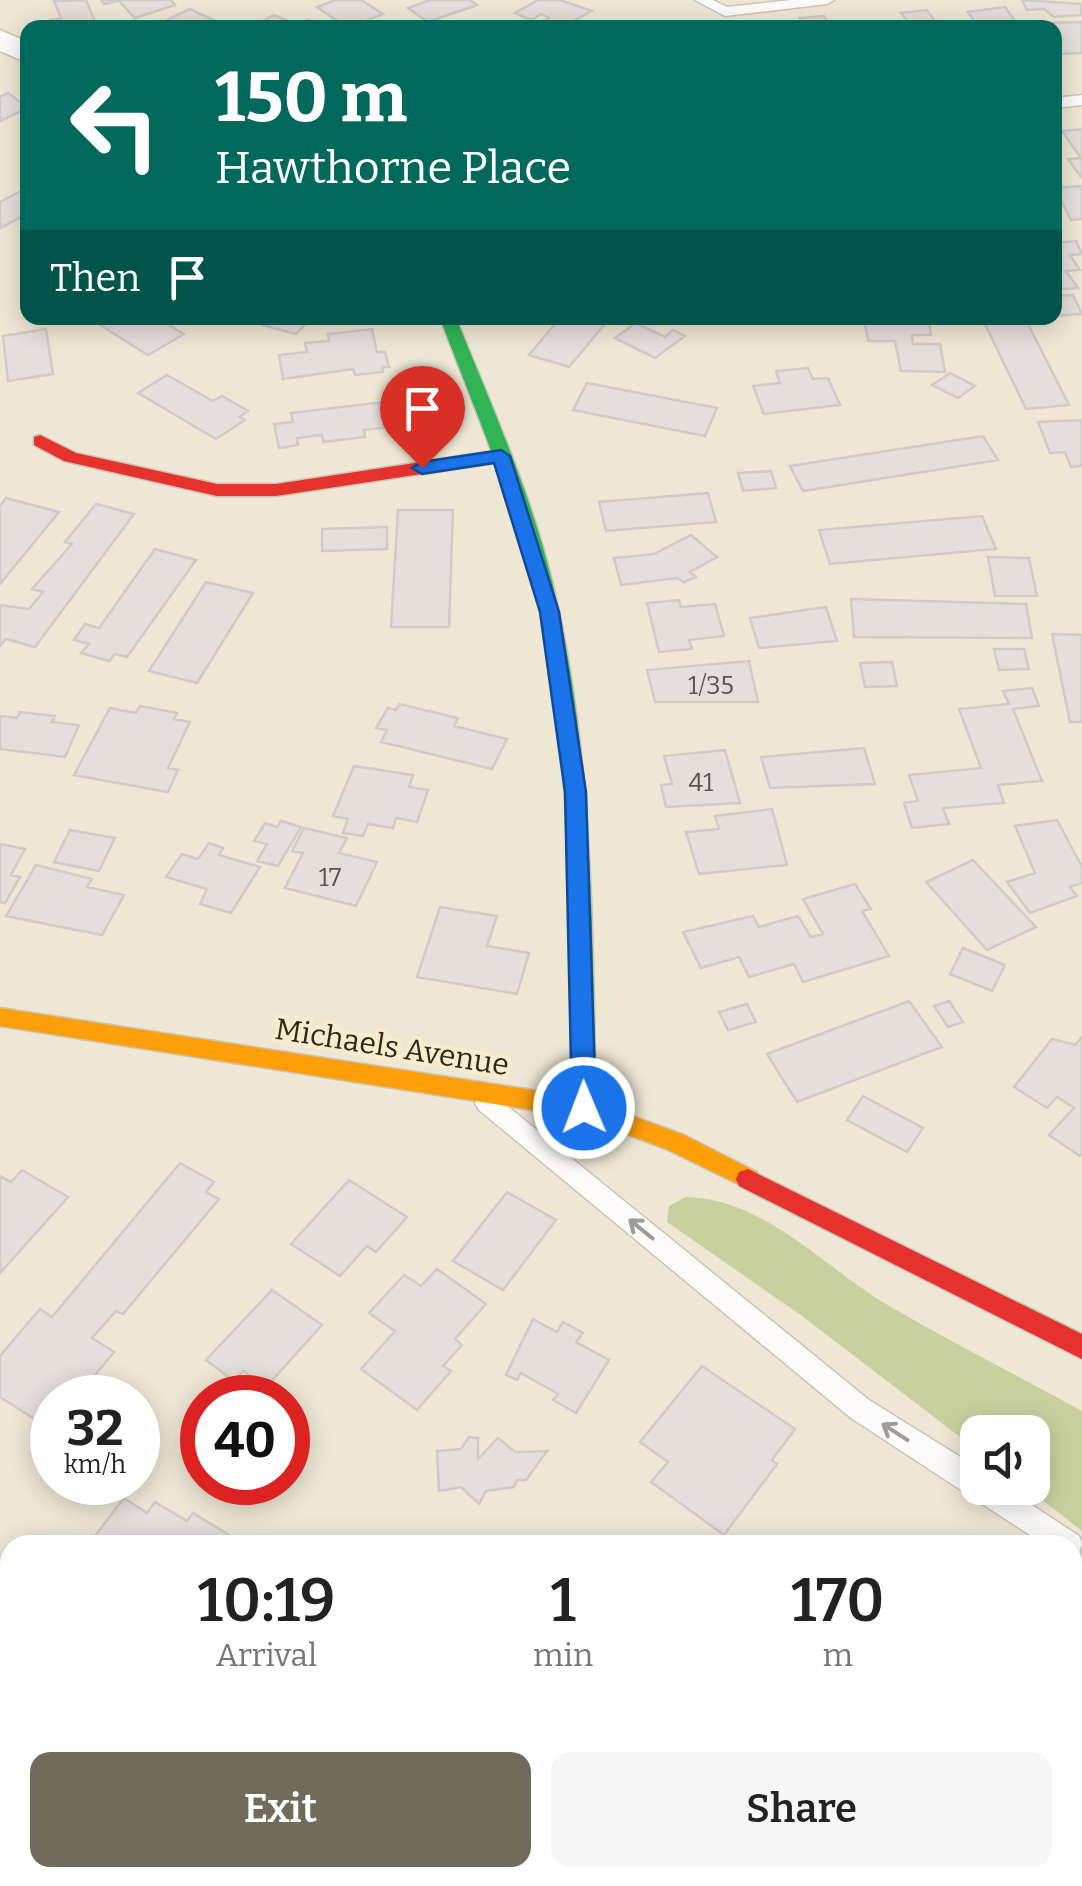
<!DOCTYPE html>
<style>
:root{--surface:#fff;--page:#f6f6f6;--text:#222;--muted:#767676;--accent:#716b5c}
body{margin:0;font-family:Bitter,serif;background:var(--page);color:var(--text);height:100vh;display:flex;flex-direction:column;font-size:38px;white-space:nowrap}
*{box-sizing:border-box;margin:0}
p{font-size:32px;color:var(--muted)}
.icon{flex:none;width:55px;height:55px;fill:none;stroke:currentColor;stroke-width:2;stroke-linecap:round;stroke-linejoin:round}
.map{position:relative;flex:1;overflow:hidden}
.side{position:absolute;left:0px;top:1535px;width:1082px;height:352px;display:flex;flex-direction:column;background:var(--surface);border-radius:30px 30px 0 0;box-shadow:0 5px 25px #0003}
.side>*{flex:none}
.banner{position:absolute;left:20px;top:20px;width:1042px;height:305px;border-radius:20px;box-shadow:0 5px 25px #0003;background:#00695c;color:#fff;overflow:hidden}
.fabs{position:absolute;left:960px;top:1415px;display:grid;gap:20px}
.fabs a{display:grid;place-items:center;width:90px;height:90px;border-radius:20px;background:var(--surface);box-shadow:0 5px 25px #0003;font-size:50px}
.speed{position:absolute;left:30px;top:1375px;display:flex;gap:20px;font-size:50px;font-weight:700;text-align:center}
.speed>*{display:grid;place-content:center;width:130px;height:130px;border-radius:50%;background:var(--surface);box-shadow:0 5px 25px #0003;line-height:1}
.speed small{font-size:25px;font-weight:400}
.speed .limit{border:15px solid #d22;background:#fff;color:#111}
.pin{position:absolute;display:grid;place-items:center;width:85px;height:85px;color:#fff;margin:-102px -42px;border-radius:50% 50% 50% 0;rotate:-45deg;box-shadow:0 0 10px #0007}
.pin .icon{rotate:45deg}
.me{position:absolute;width:110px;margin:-55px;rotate:359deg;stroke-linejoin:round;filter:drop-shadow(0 0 8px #0008)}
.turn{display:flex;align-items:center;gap:35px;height:210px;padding:0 30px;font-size:45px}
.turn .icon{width:130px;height:130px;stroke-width:2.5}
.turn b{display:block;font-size:70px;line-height:85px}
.then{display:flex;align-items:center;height:95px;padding:0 30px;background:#0003;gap:20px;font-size:38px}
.eta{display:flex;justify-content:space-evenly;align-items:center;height:170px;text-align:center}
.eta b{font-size:60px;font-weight:600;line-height:70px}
.action{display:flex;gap:20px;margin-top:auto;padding:20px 30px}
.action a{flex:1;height:115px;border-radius:20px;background:var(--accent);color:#fff;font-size:40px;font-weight:600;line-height:115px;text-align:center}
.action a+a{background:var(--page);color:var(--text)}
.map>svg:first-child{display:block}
.forest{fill:#c8d19e}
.building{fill:#e5dedb;stroke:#d1cac7;stroke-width:2.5}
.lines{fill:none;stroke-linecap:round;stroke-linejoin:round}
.lane-casing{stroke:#cbc5b7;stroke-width:3}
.street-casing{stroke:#cbc5b7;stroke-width:3}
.fast-casing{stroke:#cbc5b7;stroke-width:3}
.slow-casing{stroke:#cbc5b7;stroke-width:3}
.jam-casing{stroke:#cbc5b7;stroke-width:3}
.lane{fill:#fcfbf9;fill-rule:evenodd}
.street{fill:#fcfbf9;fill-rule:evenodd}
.fast{fill:#30b455;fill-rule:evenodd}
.slow{fill:#ff9f0a;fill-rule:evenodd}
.jam{fill:#e5322d;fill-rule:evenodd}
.oneway{stroke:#9f9c95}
.route{fill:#1a73e8;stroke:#114b97;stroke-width:2.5}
.labels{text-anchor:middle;stroke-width:8;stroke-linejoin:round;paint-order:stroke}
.number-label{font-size:25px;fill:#5b564b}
.street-label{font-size:30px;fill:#2d281b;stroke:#f9ecca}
</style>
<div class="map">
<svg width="1082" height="1886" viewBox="0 0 1082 1886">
<rect width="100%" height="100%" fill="#eee7d4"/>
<!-- forest -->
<path class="forest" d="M686,1197C765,1199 821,1265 886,1304C950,1342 1017,1375 1082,1411V1531L1027,1488H1032V1432H978L977,1450L802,1316L667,1222L669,1206Z"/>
<!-- building -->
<path class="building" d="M86,0L97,26L116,23L118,28H54L51,20L61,18L54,1Z
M101,0H171L175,5L135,18L119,1L104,4Z
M335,0H361L383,14L348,28L317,7Z
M430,0H470L477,5L428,22L408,8Z
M538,0H560L592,11L560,28H539L535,26L549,18L541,14L531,20L515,13Z
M1022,0L1082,4L1081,15L1054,17L1044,9L1027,10Z
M1005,7L1020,28H979L968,12Z
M190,9L228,27L174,28L163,22Z
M927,10L940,28L892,25L909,23L901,13Z
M274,15L297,25L308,20L325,28L254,26Z
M824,16L829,24L843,22L847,28H806L800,18Z
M1082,22V53L1056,54L1055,28H1046L1044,23Z
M8,93L28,108L0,121V97Z
M1082,129V177H1081L1068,159L1081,158L1062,131Z
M1082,186V219L1071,220L1055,188Z
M25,189L28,221L22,217L0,228V202Z
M1076,241L1082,254L1070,255L1080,270L1066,271L1078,288L1055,290V243Z
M1073,295L1082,314L1055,316V296Z
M89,318H157L184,334L148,355Z
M270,318H311L296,334L263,325Z
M560,318H610L569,367L529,355Z
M864,318L929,322L931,335H912L913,344H940L945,372L901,371L895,341H868Z
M982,318H1025L1069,405L1026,409Z
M636,323L665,337L673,330L685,336L655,358L615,338Z
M46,329L53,374L8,381L3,336Z
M372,329L377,352H385L389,367H382L383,372L355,375L353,369L283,379L279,355L307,352L305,343L329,341L328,334Z
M808,368L813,379L828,378L840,405L764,414L753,386L780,383L776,371Z
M950,373L975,386L958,398L932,385Z
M167,375L213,401L222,396L248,411L240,417L245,420L216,439L138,393Z
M587,383L717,408L705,436L573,410Z
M392,401L398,426L364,430L365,437L323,442L322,435L297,438L298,445L279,448L274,424L293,422L291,413Z
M1082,420V466L1071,467L1065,452L1050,453L1038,422Z
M983,436L998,460L803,491L790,466Z
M771,471L776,488L743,491L738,473Z
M708,493L716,522L606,531L599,502Z
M6,498L59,512L0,584V506Z
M96,504L134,514L35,647L6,639L0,646V605L29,609L43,592L32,589L72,544L65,542Z
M398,510H453L449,627H391Z
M982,516L996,549L830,564L819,530Z
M387,527V549L322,551V529Z
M691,535L717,557L690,572L696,577L684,582L677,578L621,585L614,558L654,554Z
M155,549L196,560L127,657L115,654L109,661L81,653L89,644L74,640L85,624L99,628Z
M988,557L1029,558L1037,596H995Z
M206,582L253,593L197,683L149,671Z
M851,599L1026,604L1032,638L854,637Z
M679,600L681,607L715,604L724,636L689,640L692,649L659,652L647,603Z
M826,607L837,641L759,648L750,618Z
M1052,634L1082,635V722H1070Z
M994,649H1024L1029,669L999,670Z
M749,661L758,702H655L647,670Z
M892,662L897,686L865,687L860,663Z
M1032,688L1039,706L1013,709L1042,781L998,785L1004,803L943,808L949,824L912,828L904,803L918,801L909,775L981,768L959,709L1009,704L1003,691Z
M399,704L458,718L454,726L507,739L492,769L381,742L387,730L376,728L388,708L396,710Z
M140,706L177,713L174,719L190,722L168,768L178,770L168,792L74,775L110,708L136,713Z
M20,712L55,716L52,722L79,725L65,757L0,749V716L17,718Z
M864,748L875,784L770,788L761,757Z
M725,750L740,803L666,807L661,785L672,784L664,756Z
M354,766L413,775L409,787L428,790L417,822L396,818L393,828L368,824L363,836L343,833L348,819L333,816Z
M772,809L787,865L699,874L686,832L719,829L715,816Z
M1057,820L1082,867V883L1070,887L1077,896L1030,913L1007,882L1035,873L1015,826Z
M281,821L301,827L278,866L257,861L267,844L254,841L265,823L277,827Z
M304,828L347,838L339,853L377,862L356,906L285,888L303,853L292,851Z
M70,830L115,838L99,871L54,862Z
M209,843L223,848L219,855L260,867L231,913L200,904L207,889L166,877L182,854L198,859Z
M0,844L25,849L11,875L20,877L5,903L0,902Z
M973,860L1036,927L987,950L926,882Z
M36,865L92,879L87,887L124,895L102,935L6,916Z
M855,884L871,909L862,911L889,956L803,982L794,964L749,977L739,957L701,968L683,932L753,916L759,927L798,916L811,937L823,934L803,899Z
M440,907L497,916L487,946L529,953L517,994L417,977Z
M963,948L1005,965L992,991L950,974Z
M909,1001L942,1047L797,1102L767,1054Z
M949,1001L963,1022L948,1027L934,1006Z
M747,1004L756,1022L728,1030L719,1012Z
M1082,1037V1153L1080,1156L1049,1135L1074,1108L1057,1097L1047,1108L1014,1087L1052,1039L1075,1045Z
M863,1096L923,1128L907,1152L847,1120Z
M180,1163L214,1182L206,1192L219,1199L123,1314L116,1311L92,1338L114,1352L76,1398H52L50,1429L0,1397V1356L40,1309L52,1317Z
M22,1170L68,1197L0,1273V1176L11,1182Z
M349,1180L407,1217L376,1252L367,1246L340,1276L291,1244Z
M507,1192L556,1220L503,1290L453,1261Z
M437,1269L486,1304L455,1339L462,1345L443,1366L451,1371L417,1410L361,1369L395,1331L369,1313L404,1275L421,1286Z
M272,1290L322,1325L266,1387L243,1371L234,1381L206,1360Z
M533,1319L557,1332L563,1322L583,1333L576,1342L609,1360L576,1413L553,1400L558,1394L521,1373L517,1380L506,1375Z
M702,1366L795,1429L772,1460L777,1464L724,1535L651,1482L668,1462L640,1442Z
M469,1437L478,1438V1459L498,1438L515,1452L547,1451L526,1480H517L514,1487L486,1491L479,1504L461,1487L439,1491L437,1451L461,1449Z
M124,1498L147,1513L155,1502L187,1521L193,1513L229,1535L222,1545H88Z
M0,1566L10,1572V1594L0,1607Z
M1082,1775V1886H1026L1031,1878H1072V1791Z
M25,1878H112L106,1886H18Z
M177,1878H265L259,1886H171Z
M349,1878H427L421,1886H343Z
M636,1878H731L725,1886H630Z"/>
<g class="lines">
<!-- lane casing -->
<g class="lane-casing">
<path id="lane" d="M695,0H713L727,7L791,0H834L827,4L725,16Z
M1082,95V105L1055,108V98Z
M487,1093L495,1096L869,1400L978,1468V1488H1006L1079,1536L1082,1543L1079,1554L1072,1557V1545H1045L851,1418L479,1110L475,1103L479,1096Z"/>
</g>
<!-- street casing -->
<g class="street-casing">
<path id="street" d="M0,30L28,42V63L0,51Z"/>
</g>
<!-- fast casing -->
<g class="fast-casing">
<path id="fast" d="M440,318H456C491,404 530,491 552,581C594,753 592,932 596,1108L592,1115L584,1118L576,1115L572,1108C569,931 576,749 532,577C509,488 472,403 440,318Z"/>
</g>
<!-- slow casing -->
<g class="slow-casing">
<path id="slow" d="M0,1008L584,1098L684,1135L757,1172L760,1179L757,1186L748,1189L666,1149L583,1118L0,1026Z"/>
</g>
<!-- jam casing -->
<g class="jam-casing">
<path id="jam" d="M40,435L76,453L217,484H276L501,450L510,456L501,462L276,496H217L64,461L34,445V437Z
M748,1169L1082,1334V1359L739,1186L736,1179L739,1172Z"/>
</g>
<!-- lane -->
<use href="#lane" class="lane"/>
<!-- street -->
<use href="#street" class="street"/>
<!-- fast -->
<use href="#fast" class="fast"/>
<!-- slow -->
<use href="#slow" class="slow"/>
<!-- jam -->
<use href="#jam" class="jam"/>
</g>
<!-- one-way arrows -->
<defs><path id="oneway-shaft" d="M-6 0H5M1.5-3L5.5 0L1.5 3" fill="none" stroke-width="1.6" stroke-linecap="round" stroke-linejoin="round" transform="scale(2.5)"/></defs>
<g class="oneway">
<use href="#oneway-shaft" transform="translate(641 1229) rotate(-141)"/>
<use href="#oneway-shaft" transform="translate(895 1432) rotate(-147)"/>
</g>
<!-- route -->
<path class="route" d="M501,450L510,456L559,612L586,792L596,1108L584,1118L572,1108L565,792L540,612L494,463L422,474L412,468L422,462Z"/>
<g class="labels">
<!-- number labels -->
<g class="number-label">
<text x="711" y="694">1/35</text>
<text x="701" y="791">41</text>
<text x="330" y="886">17</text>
</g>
<!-- street labels -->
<g class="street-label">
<text transform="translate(392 1047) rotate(9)" y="10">Michaels Avenue</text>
</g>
</g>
</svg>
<div class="fabs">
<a><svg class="icon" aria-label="sound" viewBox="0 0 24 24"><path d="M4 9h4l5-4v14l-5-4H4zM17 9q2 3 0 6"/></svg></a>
</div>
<div class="speed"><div>32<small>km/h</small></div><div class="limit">40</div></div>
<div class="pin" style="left:422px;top:468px;background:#d93025"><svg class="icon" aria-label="arrive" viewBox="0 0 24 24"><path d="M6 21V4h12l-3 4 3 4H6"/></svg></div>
<svg class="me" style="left:584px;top:1108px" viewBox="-20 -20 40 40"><circle r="17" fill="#1a73e8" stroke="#fff" stroke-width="3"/><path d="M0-11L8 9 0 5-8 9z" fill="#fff"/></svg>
<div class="banner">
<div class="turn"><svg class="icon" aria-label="left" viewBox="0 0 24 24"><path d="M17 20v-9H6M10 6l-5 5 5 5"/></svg><div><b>150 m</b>Hawthorne Place</div></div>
<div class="then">Then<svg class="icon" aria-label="arrive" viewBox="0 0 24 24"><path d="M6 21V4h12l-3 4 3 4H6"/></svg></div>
</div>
<section class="side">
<div class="eta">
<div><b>10:19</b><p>Arrival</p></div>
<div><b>1</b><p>min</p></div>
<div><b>170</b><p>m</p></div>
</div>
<div class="action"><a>Exit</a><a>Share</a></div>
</section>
</div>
